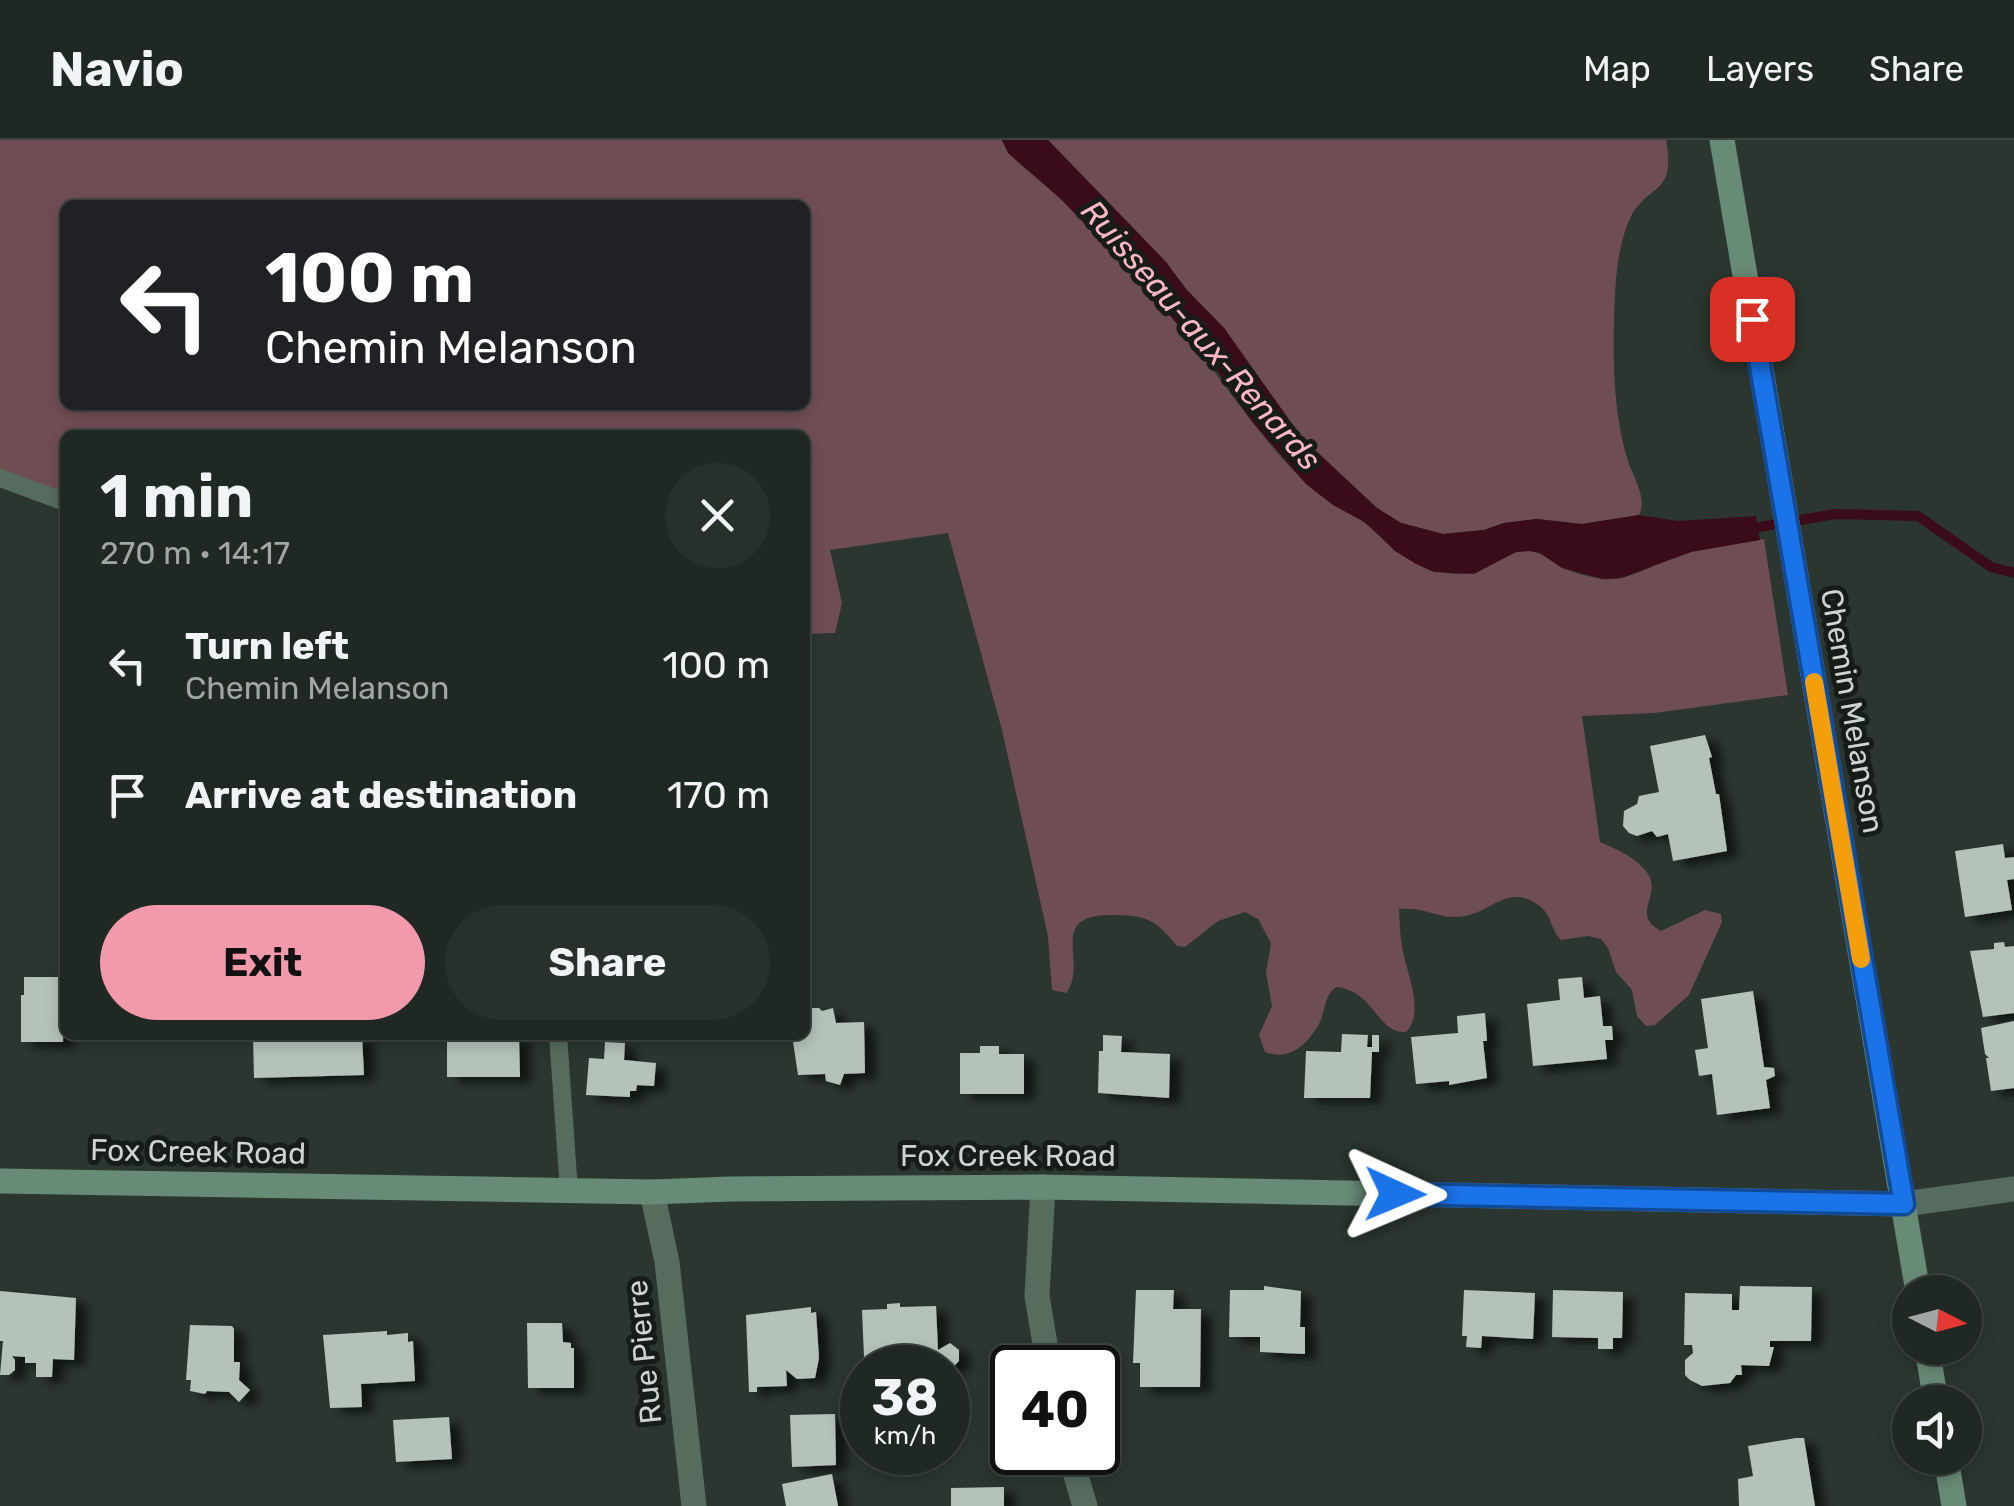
<!DOCTYPE html>
<meta charset="utf-8">
<style>
:root{--surface:#202824;--page:#28302c;--text:#f1f3f6;--muted:#a2a6a6;--line:#3d4441;--accent:#f29aac}
body{margin:0;font-family:Rubik,sans-serif;background:var(--page);color:var(--text);height:100vh;display:flex;flex-direction:column;font-size:38px;white-space:nowrap}
*{box-sizing:border-box;margin:0}
p{font-size:32px;color:var(--muted)}
.icon{flex:none;width:55px;height:55px;fill:none;stroke:currentColor;stroke-width:2;stroke-linecap:round;stroke-linejoin:round}
.map{position:relative;flex:1;overflow:hidden}
.panel{position:absolute;left:60px;top:290px;width:750px;height:610px;display:flex;flex-direction:column;background:var(--surface);border-radius:15px;box-shadow:0 5px 15px #0003,0 0 0 2px var(--line)}
.panel>*{flex:none}
.top-card{position:absolute;left:60px;top:60px;width:750px;height:210px;border-radius:15px;box-shadow:0 5px 15px #0003,0 0 0 2px var(--line);background:#202124;color:#fff;overflow:hidden}
.needle{width:65px;rotate:96deg}
.controls{position:absolute;left:1892px;top:1135px;display:grid;gap:20px}
.controls a{display:grid;place-items:center;width:90px;height:90px;border-radius:50%;background:var(--surface);box-shadow:0 5px 15px #0003,0 0 0 2px var(--line);font-size:50px}
.speed{position:absolute;left:840px;top:1205px;display:flex;gap:20px;font-size:50px;font-weight:700;text-align:center}
.speed>*{display:grid;place-content:center;width:130px;height:130px;border-radius:50%;background:var(--surface);box-shadow:0 5px 15px #0003,0 0 0 2px var(--line);line-height:1}
.speed small{font-size:25px;font-weight:400}
.speed .limit{border:5px solid #111;border-radius:15px;background:#fff;color:#111}
.pin{position:absolute;display:grid;place-items:center;width:85px;height:85px;color:#fff;margin:-42px;border-radius:20px;box-shadow:0 5px 15px #0006}
.me{position:absolute;width:110px;margin:-55px;rotate:91deg;stroke-linejoin:round;filter:drop-shadow(0 0 8px #0008)}
.turn{display:flex;align-items:center;gap:35px;height:210px;padding:0 40px;font-size:45px}
.turn .icon{width:130px;height:130px;stroke-width:2.5}
.turn b{display:block;font-size:70px;line-height:85px}
.round{display:grid;place-items:center;flex:none;width:105px;height:105px;border-radius:52px;background:var(--page)}
.head{display:flex;align-items:center;justify-content:space-between;height:170px;padding:0 40px}
h1{font-size:60px;font-weight:700;line-height:75px}
.primary-button{display:flex;gap:20px;margin-top:auto;padding:20px 40px}
.primary-button a{flex:1;height:115px;border-radius:60px;background:var(--accent);color:#111;font-size:40px;font-weight:700;line-height:115px;text-align:center}
.primary-button a+a{background:var(--page);color:var(--text)}
ul{padding:0;list-style:none}
li{display:flex;align-items:center;gap:30px;height:130px;padding:0 40px}
li div{flex:1}
li b{display:block;font-size:38px}
li em{font-style:normal}
header{display:flex;align-items:center;gap:60px;box-sizing:border-box;height:140px;padding:0 50px;background:var(--surface);border-bottom:2px solid var(--line)}
header strong{font-size:48px}
nav{display:flex;gap:55px;margin-inline-start:auto;font-size:35px}
.map>svg:first-child{display:block}
.green{fill:#6f4d54;fill-rule:evenodd}
.water{fill:#3a0b19}
.lines{fill:none;stroke-linecap:round;stroke-linejoin:round}
.stream{stroke:#3a0b19;stroke-width:10}
.building{fill:#b4c2ba;filter:url(#shadow)}
.lane{stroke:#566c5f;stroke-width:18}
.street{stroke:#566c5f;stroke-width:25}
.secondary{stroke:#688b77;stroke-width:25}
.route-casing{stroke:#114b97;stroke-width:25}
.route{stroke:#1a73e8;stroke-width:18}
.slow{stroke:#f59e0b;stroke-width:18}
.labels{text-anchor:middle;stroke-width:10;stroke-linejoin:round;paint-order:stroke}
.street-label{font-size:30px;fill:#ced5d1;stroke:#171c19}
.water-label{font-size:32px;font-style:italic;fill:#fdb7c4;stroke:#171c19}
</style>
<header>
<strong>Navio</strong>
<nav><a>Map</a><a>Layers</a><a>Share</a></nav>
</header>
<div class="map">
<svg width="2014" height="1366" viewBox="0 0 2014 1366">
<defs>
<filter id="shadow"><feDropShadow dx="11" dy="6" stdDeviation="5" flood-color="#0009"/></filter>
</defs>
<rect width="100%" height="100%" fill="#2b3630"/>
<!-- green -->
<path class="green" d="M0,0H1002C1013,24 1036,35 1055,53C1092,90 1129,130 1164,169C1215,225 1253,293 1308,345C1325,362 1347,368 1365,383C1394,407 1414,431 1455,434C1483,436 1499,413 1525,411C1543,410 1551,423 1566,429C1577,434 1591,437 1602,439C1630,442 1656,422 1681,414C1708,406 1737,404 1764,399L1788,555L1654,573L1582,576L1600,702C1616,709 1638,718 1648,734C1662,756 1630,775 1661,791L1705,770L1721,774L1722,782L1689,855L1655,885L1646,886L1637,876L1632,850L1616,832L1608,808L1601,799L1588,796L1561,800C1551,791 1552,776 1541,767C1506,739 1489,779 1453,777C1433,776 1424,767 1399,769C1400,785 1400,801 1404,816C1409,838 1424,874 1406,892C1377,894 1375,851 1336,847C1323,857 1326,871 1319,884C1306,906 1290,921 1265,912L1259,895L1272,866L1266,833L1271,803L1258,779L1245,772L1218,781L1185,807L1177,806C1156,781 1150,776 1116,775C1043,773 1090,822 1066,853L1052,850L1048,796L1002,590L948,393L830,410L842,463L835,493L805,494V295H65V356L0,332ZM65,65H805V265H65Z
M1048,0H1666C1677,60 1645,41 1628,83C1616,113 1615,149 1614,181C1613,228 1614,273 1627,318C1632,336 1648,357 1639,375L1582,384L1537,379L1504,383L1484,390L1443,394L1401,383L1377,368L1302,298L1224,188L1186,149L1166,122Z"/>
<!-- water -->
<path class="water" d="M1002,0H1048L1166,122L1186,149L1224,188L1302,298L1377,368L1401,383L1443,394L1484,390L1504,383L1537,379L1582,384L1639,375L1678,381L1756,376L1760,400L1691,412L1621,438L1603,439L1562,428L1540,413L1530,411L1516,412L1474,434L1434,432L1416,424L1395,411L1366,383L1333,365L1306,344L1251,280L1216,229L1162,166L1063,61L1008,13Z"/>
<g class="lines">
<!-- stream -->
<path class="stream" d="M1748,389L1835,374L1918,376L1991,427L2014,433"/>
</g>
<!-- building -->
<path class="building" d="M1705,595L1712,617L1709,618L1716,654H1719L1727,711L1673,721L1668,694L1657,697L1652,691L1637,696L1629,693L1623,686L1624,671L1637,664L1639,656L1659,652L1650,606Z
M2003,704L2005,718L2014,717V739L2007,740L2012,770L1965,777L1955,711Z
M2004,802L2005,807L2014,806V873L1983,877L1970,811L1994,809V803Z
M24,837H60V855H64L63,902H21V855H24Z
M1582,837L1584,858L1600,856L1603,886H1612L1613,900H1605L1607,919L1533,926L1527,864L1560,860L1558,839Z
M1753,851L1764,927L1774,928L1775,936L1766,940L1770,968L1717,975L1712,934L1699,936L1695,910L1708,908L1701,859Z
M806,868H819L822,871L833,868L836,883L864,882L865,933L844,934L840,945L826,941L825,934L798,935L792,895H805Z
M1485,873L1487,901H1483L1487,938L1449,945V941L1416,944L1411,897L1458,893L1457,876Z
M2014,881V948L1991,951L1986,918H1989L1985,914L1981,888Z
M1342,894L1368,895L1367,907H1372V895H1379V912H1372L1370,958H1304L1306,911L1341,912Z
M253,895H362L364,935L254,938Z
M447,895H519L520,937H447Z
M1103,895L1122,896L1121,912L1170,914L1169,958L1098,953L1099,911H1103Z
M605,902L625,903L624,920L656,923L654,946L637,945L636,951H630V957L586,955L589,918L604,919Z
M980,906H999V914H1024V954H960V913H980Z
M1264,1146L1301,1151L1300,1187H1305V1214L1260,1212V1197H1229L1230,1150H1264Z
M1740,1146L1812,1147L1811,1201H1770V1207H1774L1769,1226L1741,1225L1742,1235H1736L1730,1243L1702,1246L1690,1240L1685,1235V1220L1693,1213L1692,1205H1684L1685,1153L1732,1154V1170H1739Z
M1136,1150H1174L1173,1169H1201L1200,1247H1140V1223H1133Z
M1464,1150L1535,1153L1533,1199L1482,1196L1481,1208L1466,1207L1467,1196H1462Z
M1553,1150L1623,1152L1622,1198H1613V1209H1598V1198L1552,1197Z
M0,1151L76,1158L74,1220L53,1219L52,1237H36V1223H25V1217L12,1216L15,1220V1230L9,1235H0L3,1201H0Z
M900,1163V1167L936,1166L938,1210L950,1203L959,1210V1221L952,1228H869L868,1216L864,1217L862,1170L887,1169V1164Z
M811,1167V1173L816,1172L819,1218L815,1238L797,1239L786,1230L787,1246L757,1247V1252H749L746,1175Z
M527,1183H562L563,1202L571,1203V1208H574V1248H528Z
M190,1185L232,1186L234,1189V1222H240L239,1240L250,1250L239,1262L229,1252L207,1251L205,1254L190,1251L191,1240H186Z
M387,1191V1195L408,1193V1202L413,1201L415,1241L361,1244L362,1267L330,1268L323,1195Z
M835,1274L836,1325L792,1327L790,1275Z
M449,1277L452,1319L396,1322L393,1280Z
M1796,1298H1804L1815,1366H1739L1738,1339L1753,1336L1748,1306Z
M832,1334L838,1366H786L782,1344Z
M1004,1347V1366H951V1348Z"/>
<g class="lines">
<!-- lane -->
<path class="lane" d="M0,338L65,362
M558,895L569,1051"/>
<!-- street -->
<path class="street" d="M1043,1047L1037,1156L1049,1228
M652,1052L667,1122L694,1366
M1904,1064L2014,1049
M1069,1312L1085,1366"/>
<!-- secondary -->
<path class="secondary" d="M1722,0L1918,1152
M0,1041L652,1052L730,1049L1043,1047L1904,1064
M1927,1208L1936,1262
M1946,1318L1954,1366"/>
</g>
<g class="lines">
<!-- route casing -->
<g class="route-casing">
<path id="route" d="M1395,1054L1904,1064L1752,179"/>
</g>
<!-- route -->
<use href="#route" class="route"/>
<!-- slow -->
<path class="slow" d="M1814,542L1861,819"/>
</g>
<g class="labels">
<!-- street labels -->
<g class="street-label">
<text transform="translate(1852 571) rotate(80)" y="10">Chemin Melanson</text>
<text transform="translate(198 1012) rotate(1)" y="10">Fox Creek Road</text>
<text x="1008" y="1026">Fox Creek Road</text>
<text transform="translate(644 1212) rotate(-96)" y="10">Rue Pierre</text>
</g>
<!-- water labels -->
<g class="water-label">
<text transform="translate(1201 195) rotate(49)" y="11">Ruisseau-aux-Renards</text>
</g>
</g>
</svg>
<div class="controls">
<a><svg class="needle" viewBox="-14 -14 28 28"><path d="M0-13l5 13h-10z" fill="#e53935"/><path d="M0 13l5-13h-10z" fill="#a2a6a6"/></svg></a>
<a><svg class="icon" aria-label="sound" viewBox="0 0 24 24"><path d="M4 9h4l5-4v14l-5-4H4zM17 9q2 3 0 6"/></svg></a>
</div>
<div class="speed"><div>38<small>km/h</small></div><div class="limit">40</div></div>
<div class="pin" style="left:1752px;top:179px;background:#d93025"><svg class="icon" aria-label="arrive" viewBox="0 0 24 24"><path d="M6 21V4h12l-3 4 3 4H6"/></svg></div>
<svg class="me" style="left:1395px;top:1054px" viewBox="-20 -20 40 40"><path d="M0-17L14 15 0 8-14 15z" fill="#1a73e8" stroke="#fff" stroke-width="4"/></svg>
<div class="top-card">
<div class="turn"><svg class="icon" aria-label="left" viewBox="0 0 24 24"><path d="M17 20v-9H6M10 6l-5 5 5 5"/></svg><div><b>100 m</b>Chemin Melanson</div></div>
</div>
<section class="panel">
<div class="head"><div><h1>1 min</h1><p>270 m · 14:17</p></div><a class="round"><svg class="icon" aria-label="close" viewBox="0 0 24 24"><path d="M6 6l12 12M18 6L6 18"/></svg></a></div>
<ul>
<li><svg class="icon" aria-label="left" viewBox="0 0 24 24"><path d="M17 20v-9H6M10 6l-5 5 5 5"/></svg><div><b>Turn left</b><p>Chemin Melanson</p></div><em>100 m</em></li>
<li><svg class="icon" aria-label="arrive" viewBox="0 0 24 24"><path d="M6 21V4h12l-3 4 3 4H6"/></svg><div><b>Arrive at destination</b></div><em>170 m</em></li>
</ul>
<div class="primary-button"><a>Exit</a><a>Share</a></div>
</section>
</div>
